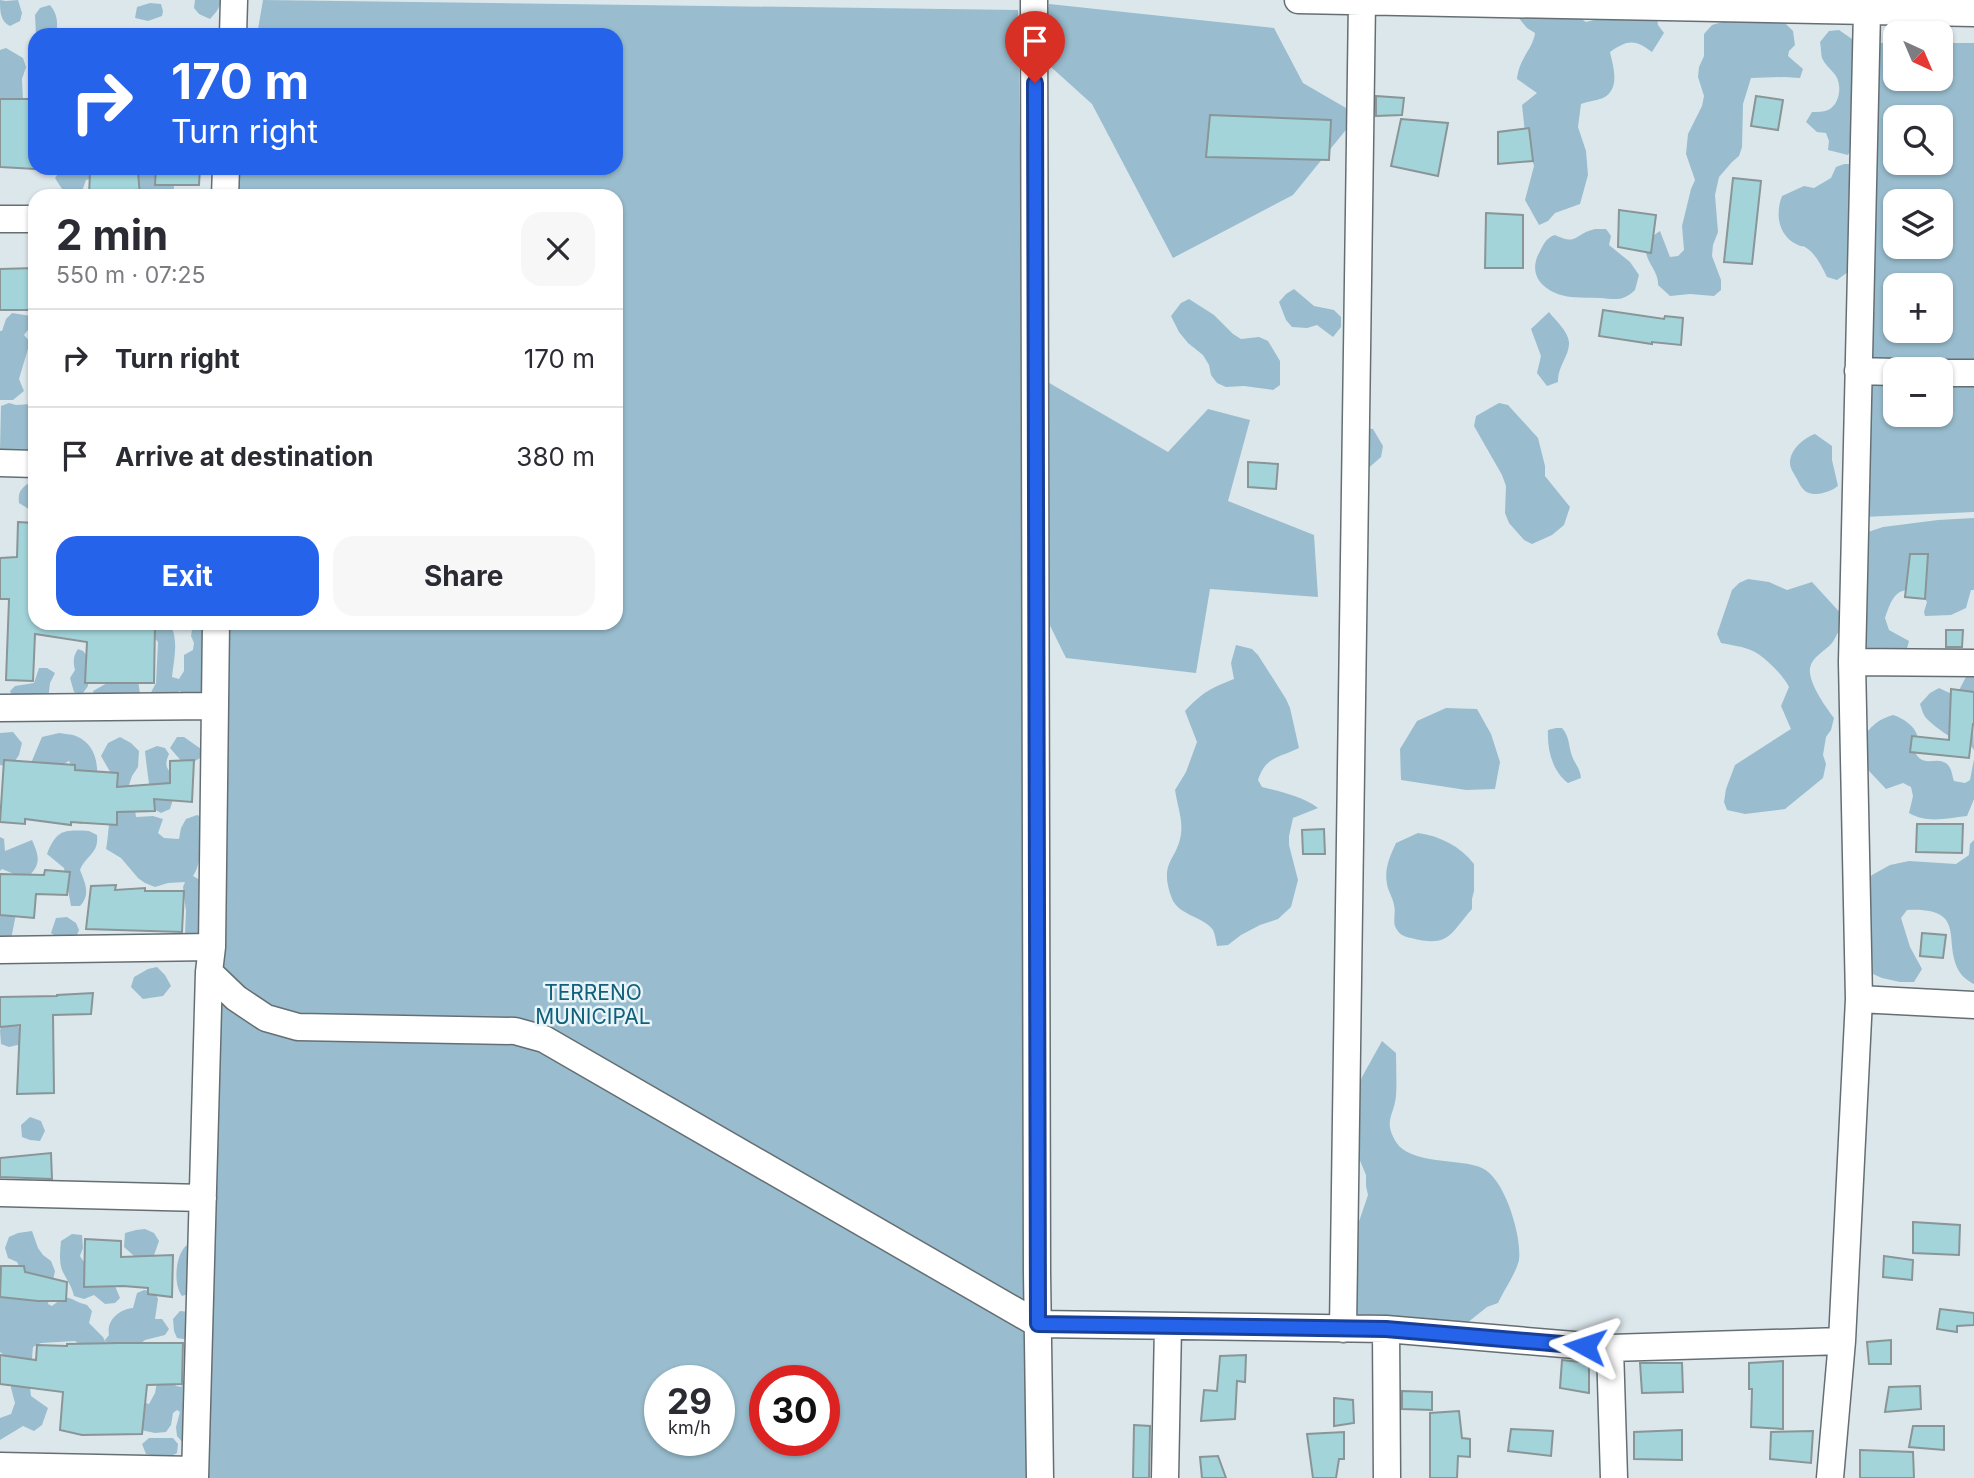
<!DOCTYPE html>
<meta charset="utf-8">
<style>
:root{--surface:#fff;--page:#f7f7f7;--text:#2b2b33;--muted:#7c7c81;--line:#e1e1e2;--accent:#2563eb}
body{margin:0;font-family:Inter,sans-serif;background:var(--page);color:var(--text);height:100vh;display:flex;flex-direction:column;font-size:26px;white-space:nowrap}
*{box-sizing:border-box;margin:0}
p{font-size:23px;color:var(--muted)}
.icon{flex:none;width:38px;height:38px;fill:none;stroke:currentColor;stroke-width:2;stroke-linecap:round;stroke-linejoin:round}
.map{position:relative;flex:1;overflow:hidden}
.sheet{position:absolute;left:28px;top:189px;width:595px;height:441px;display:flex;flex-direction:column;background:var(--surface);border-radius:21px;box-shadow:0 2px 5px #0004}
.sheet>*{flex:none}
.guide{position:absolute;left:28px;top:28px;width:595px;height:147px;border-radius:21px;box-shadow:0 2px 5px #0004;background:#2563eb;color:#fff;overflow:hidden}
.needle{width:46px;rotate:136deg}
.fabs{position:absolute;left:1883px;top:21px;display:grid;gap:14px}
.fabs a{display:grid;place-items:center;width:70px;height:70px;border-radius:14px;background:var(--surface);box-shadow:0 2px 5px #0004;font-size:35px}
.speed{position:absolute;left:644px;top:1365px;display:flex;gap:14px;font-size:35px;font-weight:700;text-align:center}
.speed>*{display:grid;place-content:center;width:91px;height:91px;border-radius:50%;background:var(--surface);box-shadow:0 2px 5px #0004;line-height:1}
.speed small{font-size:18px;font-weight:400}
.speed .limit{border:10px solid #d22;background:#fff;color:#111}
.pin{position:absolute;display:grid;place-items:center;width:60px;height:60px;color:#fff;margin:-72px -30px;border-radius:50% 50% 50% 0;rotate:-45deg;box-shadow:0 0 7px #0007}
.pin .icon{rotate:45deg}
.me{position:absolute;width:77px;margin:-38px;rotate:275deg;stroke-linejoin:round;filter:drop-shadow(0 0 5px #0008)}
.turn{display:flex;align-items:center;gap:24px;height:147px;padding:0 28px;font-size:32px}
.turn .icon{width:91px;height:91px;stroke-width:2.5}
.turn b{display:block;font-size:49px;line-height:60px}
.round{display:grid;place-items:center;flex:none;width:74px;height:74px;border-radius:21px;background:var(--page)}
.summary{display:flex;align-items:center;justify-content:space-between;height:119px;padding:0 28px}
h1{font-size:42px;font-weight:700;line-height:52px}
.cta{display:flex;gap:14px;margin-top:auto;padding:14px 28px}
.cta a{flex:1;height:80px;border-radius:21px;background:var(--accent);color:#fff;font-size:28px;font-weight:700;line-height:80px;text-align:center}
.cta a+a{background:var(--page);color:var(--text)}
ul{padding:0;list-style:none}
li{display:flex;align-items:center;gap:21px;height:98px;padding:0 28px;border-top:2px solid var(--line)}
li div{flex:1}
li b{display:block;font-size:26px}
li em{font-style:normal}
.map>svg:first-child{display:block}
.green{fill:#99bdce;fill-rule:evenodd}
.building{fill:#a2d4da;stroke:#8a9597;stroke-width:2}
.lines{fill:none;stroke-linecap:round;stroke-linejoin:round}
.minor-casing{stroke:#656f73;stroke-width:29}
.minor{stroke:#fff;stroke-width:26}
.route-casing{stroke:#184099;stroke-width:18}
.route{stroke:#2563eb;stroke-width:12}
.labels{text-anchor:middle;stroke-width:5;stroke-linejoin:round;paint-order:stroke}
.park-label{font-size:21px;fill:#11607b;stroke:#e9f4f9}
</style>
<div class="map">
<svg width="1974" height="1478" viewBox="0 0 1974 1478">
<rect width="100%" height="100%" fill="#dce7ec"/>
<!-- green -->
<path class="green" d="M0,0L6,1L18,0L22,13L20,21L10,26C0,21 0,11 0,0Z
M195,0H220C221,8 215,13 210,19L199,14L194,8Z
M263,0L1018,10L1025,508L1039,377L1168,452L1208,409L1250,420L1228,501L1314,535L1318,597L1210,589L1196,673L1066,658L1027,579L1040,1478H197L184,1444L177,1436L176,1427L180,1412L177,1410L173,1413L171,1425L166,1432L155,1433L141,1430L143,1402L149,1404L155,1393L157,1382L172,1381L176,1386L181,1387L190,1368L199,1410L202,698H188L180,691L169,696L148,698L156,683L158,642L144,627V623H170C179,641 174,658 172,677L179,679L184,671V655L193,650L194,643L191,636L193,623H616V196H228L233,168H616V35H257ZM660,1381H719V1440H660ZM765,1381H824V1440H765Z
M150,3L161,4L163,11L162,16L148,21L135,18L137,7Z
M1049,4L1274,28L1303,83L1358,115L1293,195L1173,258L1092,104L1041,58Z
M50,5C58,15 58,23 56,35H36L35,15L40,8Z
M1655,5L1658,25L1664,33L1652,52C1634,39 1628,40 1610,52C1613,66 1621,89 1603,98C1596,101 1588,101 1581,104L1578,127L1586,151L1588,175L1580,204L1555,213L1548,221L1539,225L1525,200L1534,166L1525,133L1522,105L1537,93L1517,79C1519,58 1533,49 1535,33L1527,28L1517,16H1577L1586,22Z
M1736,18L1784,22L1793,31L1795,45L1789,51L1788,56L1803,69L1800,78L1784,77L1751,78L1743,104L1742,147L1739,156L1732,162L1719,177L1715,195L1718,232L1713,245L1712,256L1721,280V290L1714,296L1690,294L1670,296L1658,285C1660,266 1628,251 1660,231L1670,257L1678,256L1684,250L1682,226L1691,189L1695,180L1686,154L1688,134L1702,106L1704,96L1698,77L1699,67L1704,56V34L1712,25Z
M1839,30L1852,39L1869,63L1854,144L1848,155L1828,150L1829,141L1826,133L1817,132L1806,122L1812,112C1817,112 1823,112 1828,110C1840,104 1842,86 1836,76C1832,70 1825,65 1822,58C1821,54 1821,47 1820,42L1829,31Z
M1874,43H1895V79H1941V43H1974V512L1863,517ZM1895,117H1941V163H1895ZM1895,201H1941V247H1895ZM1895,285H1941V331H1895ZM1895,369H1941V415H1895Z
M6,48L23,58L26,67L22,79L23,99L14,102L0,103V50Z
M1844,164H1853L1852,269L1837,280L1827,277C1822,267 1817,256 1808,249C1801,244 1805,248 1798,245C1778,236 1775,214 1782,196L1804,186L1814,188L1831,178L1836,167Z
M62,168H173L174,190L184,189L191,195L140,196L97,177L86,180L82,191L75,194L62,189L55,178Z
M1595,229H1606L1611,236L1609,245L1630,262L1639,275L1635,290C1623,302 1614,299 1600,298C1587,297 1573,299 1561,295C1542,289 1529,275 1538,255C1543,246 1545,238 1555,235C1578,246 1574,234 1595,229Z
M1294,289L1314,306L1334,310L1341,317V327L1333,337L1317,325L1307,328L1292,327L1286,320L1279,302L1286,294Z
M1189,299L1214,315L1233,334L1241,339L1259,337L1268,341L1280,361V385L1273,390L1244,386L1226,387L1217,383L1211,375L1209,365L1203,355L1188,343L1179,332L1171,316L1181,303Z
M1549,312C1555,320 1568,331 1569,342C1570,355 1557,367 1558,382L1547,386L1537,373L1541,356L1531,329Z
M12,313L31,316L30,327L24,335L30,342L19,379L24,391L13,400H0V331H2L6,319Z
M35,353V454L0,450L1,406L9,403L16,405L31,404L33,398L29,379L34,374Z
M1499,403L1508,405L1538,438L1545,466V476L1570,507L1564,525L1552,535L1532,544L1524,540L1509,523L1505,513L1506,486L1502,475L1474,426L1476,416Z
M1364,428L1373,429L1383,446L1381,457L1364,472Z
M1815,434L1832,446V460L1838,486C1833,490 1829,491 1823,493C1808,496 1803,492 1797,479C1794,474 1790,468 1790,463C1790,449 1804,438 1815,434Z
M29,483L35,484V513L19,503C18,493 20,489 29,483Z
M1974,518V590H1971L1966,608L1951,615L1925,616L1924,612L1927,602L1920,591C1896,586 1892,598 1885,618L1889,630L1909,641L1906,652L1873,654L1860,642L1865,533L1883,527L1938,520Z
M1748,579L1769,582L1787,590L1812,582L1845,618C1841,626 1837,636 1832,643C1825,651 1812,657 1810,668C1808,683 1826,707 1834,718L1831,730L1826,737L1823,755L1826,764L1823,778L1785,809L1745,814L1727,810L1724,802L1726,789L1735,765L1791,729L1781,706L1789,687C1783,675 1762,653 1748,649C1740,646 1730,645 1721,643L1717,634L1732,590L1739,583Z
M1236,645L1252,649L1258,655L1286,699L1290,708L1299,748C1279,758 1266,756 1258,780L1262,787C1281,792 1302,796 1318,808L1293,818L1289,836V845L1298,880L1291,907L1278,919L1260,925L1241,935L1228,945L1217,946C1216,941 1215,934 1213,930C1202,915 1177,916 1171,896C1159,861 1177,861 1181,834C1183,820 1177,804 1175,790L1186,772L1197,742L1185,711C1203,692 1209,689 1234,679L1231,663Z
M78,649L83,651L88,657V686L81,696L74,692L70,678L75,670C73,662 73,656 78,649Z
M39,668H47L55,673L50,683L48,700L13,698L10,691L15,686L34,683Z
M1974,670V719L1973,721L1974,750L1971,746C1960,745 1936,728 1927,719C1923,715 1922,710 1920,704L1930,693L1939,688L1956,696L1968,673Z
M138,680L140,694L95,697L93,691L109,682Z
M1446,708L1477,709L1491,734L1500,762L1495,789L1466,790L1401,780L1400,749L1417,721Z
M1893,715C1901,717 1915,726 1917,735C1918,740 1915,743 1913,747C1921,772 1936,754 1947,764C1952,768 1952,776 1954,781L1965,783L1970,780L1974,759V799L1967,816C1947,818 1928,824 1909,813L1913,796L1911,787L1903,783L1886,789L1853,754C1864,736 1871,721 1893,715Z
M1556,728H1562C1570,737 1568,745 1572,756C1575,764 1580,768 1581,778L1568,783C1552,771 1547,749 1548,730Z
M13,732L22,743L19,755L11,767L0,765V733Z
M59,733C64,734 71,734 76,736C98,745 99,769 96,789C94,806 95,812 82,824L75,823L74,810L79,779L69,761L58,767L31,763L42,737Z
M120,737L131,743L139,751L138,767L132,776L128,788L115,789L113,777L101,756L108,743Z
M177,737H184L201,749L202,757L188,765L183,763L170,748Z
M157,746L165,748L169,754C162,770 171,768 174,781C176,791 173,800 170,809L161,813L152,808C150,789 147,771 145,751Z
M113,806L135,809L136,817L153,816L163,819L158,833L164,838L179,839L181,828L186,819L197,815L204,818C202,833 202,864 193,876L200,880L206,902L199,938L185,935L186,911L183,887L185,882L168,883L155,887L145,883L138,878L121,858L106,849C109,834 108,820 113,806Z
M89,831L97,835C99,854 86,855 80,870C85,883 91,894 80,906H71L64,868L47,854C57,829 64,830 89,831Z
M1418,833C1440,836 1460,846 1474,864V891L1472,899V909C1450,934 1449,948 1411,938C1404,937 1398,934 1395,926C1393,920 1396,911 1394,905C1393,898 1388,891 1387,884C1384,869 1390,856 1396,843Z
M0,837L4,839L5,851L32,840C40,858 41,865 26,879L2,869L0,871Z
M1974,840V984C1970,982 1964,978 1961,974C1940,944 1971,907 1907,910L1901,918L1910,947L1922,969L1914,982H1900L1882,978L1873,974L1864,960L1862,885L1872,875L1890,865L1909,861L1956,864L1969,855L1970,844Z
M0,908L16,914L11,939L0,956Z
M67,917L76,923L79,930L75,940L58,938L51,933L56,918Z
M157,967L165,975L171,986L163,996L143,999L131,987L134,977L148,969Z
M13,1020L23,1033L22,1044L9,1047L1,1044L0,1030L3,1023Z
M1382,1041L1396,1053C1396,1067 1397,1082 1396,1096C1394,1116 1383,1121 1396,1142C1410,1165 1460,1158 1482,1168C1505,1178 1522,1237 1519,1260C1517,1271 1503,1292 1498,1303L1487,1307L1467,1323L1406,1339L1369,1343L1360,1337L1350,1287V1248L1368,1195L1366,1186V1175L1353,1144L1356,1096L1362,1077Z
M30,1117L41,1121L45,1131L40,1141L30,1140L22,1137L21,1125Z
M145,1229L154,1233L159,1241L153,1258L134,1256L124,1247L125,1233L136,1230Z
M32,1231L38,1248L43,1255L51,1261L55,1271L48,1304L52,1306C70,1291 68,1300 87,1305L92,1311L89,1323L103,1337L109,1349L105,1340L109,1335C106,1320 120,1309 133,1308L137,1293L144,1290L154,1291L158,1299L155,1319H162L169,1329L165,1335L145,1340L137,1346L121,1350H110L114,1359L112,1367L113,1375L109,1382H100L97,1365L85,1359L86,1349L75,1341L41,1343L33,1347L31,1369L23,1370L0,1352V1295L4,1294L20,1297L28,1283L17,1262L8,1258L5,1248L9,1237L18,1233Z
M72,1234L82,1235L83,1248L80,1256L86,1265L113,1281L120,1298L115,1303L105,1304L94,1295L84,1299L74,1296C72,1286 66,1279 62,1270C59,1261 60,1251 61,1241Z
M187,1245L196,1246L188,1294L182,1296C173,1285 175,1254 187,1245Z
M180,1311L191,1312L189,1340L177,1338L174,1331L173,1319Z
M12,1372L30,1388L31,1396L48,1408L42,1425L34,1431L23,1426L0,1440V1418L11,1414L15,1403L11,1388Z
M149,1438H173L178,1444L177,1453L168,1458L146,1454L142,1444Z"/>
<!-- building -->
<path class="building" d="M1376,96L1404,98L1402,115L1376,116Z
M1756,96L1783,100L1778,130L1751,126Z
M0,99H35V169L0,167Z
M1210,115L1331,120L1329,160L1206,157Z
M1401,119L1448,123L1438,176L1391,166Z
M1529,128L1533,161L1498,164V132Z
M156,168H200L199,185H155Z
M90,172H138L140,196H89Z
M1733,178L1761,181L1752,264L1724,262Z
M1619,210L1656,215L1651,253L1618,247Z
M1486,213L1523,215V268H1485Z
M35,268V310H0V269Z
M1603,310L1664,319L1665,316L1683,318L1681,345L1652,342V344L1599,336Z
M1248,462L1278,464L1276,489L1248,487Z
M18,522L35,523V623H155L154,683H85L87,642L35,634L33,681L6,680L9,599H0V558L17,557Z
M1910,554H1928L1925,599L1905,597Z
M1946,630H1963L1962,647H1946Z
M1951,689L1974,692V724H1973L1969,758L1910,752L1912,736L1949,740Z
M4,760L75,765V770L118,773L117,787L170,783V761L194,760L192,802L154,799L155,811L117,812V825L71,822V825L25,819V824L0,822Z
M1917,824H1963L1962,853L1916,852Z
M1324,829L1325,854H1303L1302,830Z
M45,870L70,872L67,895L36,894L34,918L0,915V874L44,875Z
M116,885L115,890L145,888V891H184L182,932L86,929L91,886Z
M1922,933L1946,935L1943,958L1920,956Z
M93,993L91,1014L53,1015L54,1093L17,1094L20,1025L0,1027V997L57,996V995Z
M51,1153L52,1179L0,1177V1158Z
M1913,1222L1960,1225L1959,1255L1913,1253Z
M85,1239L121,1241V1257L173,1255L172,1297L148,1294V1288L123,1286L84,1287Z
M1884,1256L1913,1260L1912,1280L1883,1277Z
M1,1266H24L25,1272L67,1282L66,1301H38L0,1297Z
M1940,1309L1974,1313V1325L1957,1326V1332L1937,1329Z
M1891,1340V1364H1869L1867,1342Z
M119,1343H183L182,1384L147,1385L142,1434L82,1435L60,1430L63,1392L0,1384V1355L36,1360L37,1345L67,1346V1344Z
M1246,1355L1245,1382L1237,1381L1235,1419L1201,1421L1204,1390L1217,1391L1220,1356Z
M1562,1360L1589,1363V1393L1560,1388Z
M1783,1361V1429L1751,1427L1752,1389H1749V1363Z
M1640,1363H1682L1683,1392L1642,1393Z
M1920,1386L1921,1409L1885,1412L1889,1387Z
M1402,1391L1432,1392V1410L1402,1409Z
M1334,1398L1353,1400L1354,1423L1334,1426Z
M1459,1411L1462,1438L1470,1439V1457L1458,1456L1457,1478H1430V1413Z
M1134,1425L1150,1426L1149,1478H1133Z
M1913,1426H1944V1450L1909,1447Z
M1511,1429L1553,1431L1551,1456L1508,1451Z
M1682,1430V1460L1634,1459V1432Z
M1813,1431L1811,1463L1770,1459L1771,1432Z
M1344,1432V1459H1339L1336,1478H1313L1307,1434Z
M1860,1450L1913,1452L1914,1478H1860Z
M1218,1456L1226,1478H1202L1200,1457Z"/>
<g class="lines">
<!-- minor casing -->
<g class="minor-casing">
<path id="minor" d="M1034,0L1037,1273L1040,1478
M1298,0L1974,13
M233,35L234,0
M225,196L226,168
M0,219H35
M1858,371L1895,372
M1941,373H1974
M0,463L35,464
M1852,662L1974,663
M0,708L214,706
M0,950L212,947
M209,972L236,998L266,1018L298,1027L515,1031L544,1039L1038,1324L1386,1329L1610,1348L1842,1341
M1859,999L1974,1005
M0,1193L203,1198
M1343,1329L1362,1
M1386,1329L1387,1478
M1610,1348L1614,1478
M0,1466L195,1470
M195,1478L209,972L212,947L216,623
M1165,1478L1168,1326
M1830,1478L1842,1341L1859,999L1852,662L1867,11"/>
</g>
<!-- minor -->
<use href="#minor" class="minor"/>
</g>
<g class="lines">
<!-- route casing -->
<g class="route-casing">
<path id="route" d="M1035,83L1038,1324L1386,1329L1585,1346"/>
</g>
<!-- route -->
<use href="#route" class="route"/>
</g>
<g class="labels">
<!-- park labels -->
<g class="park-label">
<text x="593" y="1000">TERRENO<tspan x="593" dy="24">MUNICIPAL</tspan></text>
</g>
</g>
</svg>
<div class="fabs">
<a><svg class="needle" viewBox="-14 -14 28 28"><path d="M0-13l5 13h-10z" fill="#e53935"/><path d="M0 13l5-13h-10z" fill="#7c7c81"/></svg></a>
<a><svg class="icon" aria-label="search" viewBox="0 0 24 24"><circle cx="10" cy="10" r="6"/><path d="M15 15l6 6"/></svg></a>
<a><svg class="icon" aria-label="layers" viewBox="0 0 24 24"><path d="M12 4l9 5-9 5-9-5zM3 14l9 5 9-5"/></svg></a>
<a>+</a>
<a>−</a>
</div>
<div class="speed"><div>29<small>km/h</small></div><div class="limit">30</div></div>
<div class="pin" style="left:1035px;top:83px;background:#d93025"><svg class="icon" aria-label="arrive" viewBox="0 0 24 24"><path d="M6 21V4h12l-3 4 3 4H6"/></svg></div>
<svg class="me" style="left:1585px;top:1346px" viewBox="-20 -20 40 40"><path d="M0-17L14 15 0 8-14 15z" fill="#2563eb" stroke="#fff" stroke-width="4"/></svg>
<div class="guide">
<div class="turn"><svg class="icon" aria-label="right" viewBox="0 0 24 24"><path d="M7 20v-9h11M14 6l5 5-5 5"/></svg><div><b>170 m</b>Turn right</div></div>
</div>
<section class="sheet">
<div class="summary"><div><h1>2 min</h1><p>550 m · 07:25</p></div><a class="round"><svg class="icon" aria-label="close" viewBox="0 0 24 24"><path d="M6 6l12 12M18 6L6 18"/></svg></a></div>
<ul>
<li><svg class="icon" aria-label="right" viewBox="0 0 24 24"><path d="M7 20v-9h11M14 6l5 5-5 5"/></svg><div><b>Turn right</b></div><em>170 m</em></li>
<li><svg class="icon" aria-label="arrive" viewBox="0 0 24 24"><path d="M6 21V4h12l-3 4 3 4H6"/></svg><div><b>Arrive at destination</b></div><em>380 m</em></li>
</ul>
<div class="cta"><a>Exit</a><a>Share</a></div>
</section>
</div>
